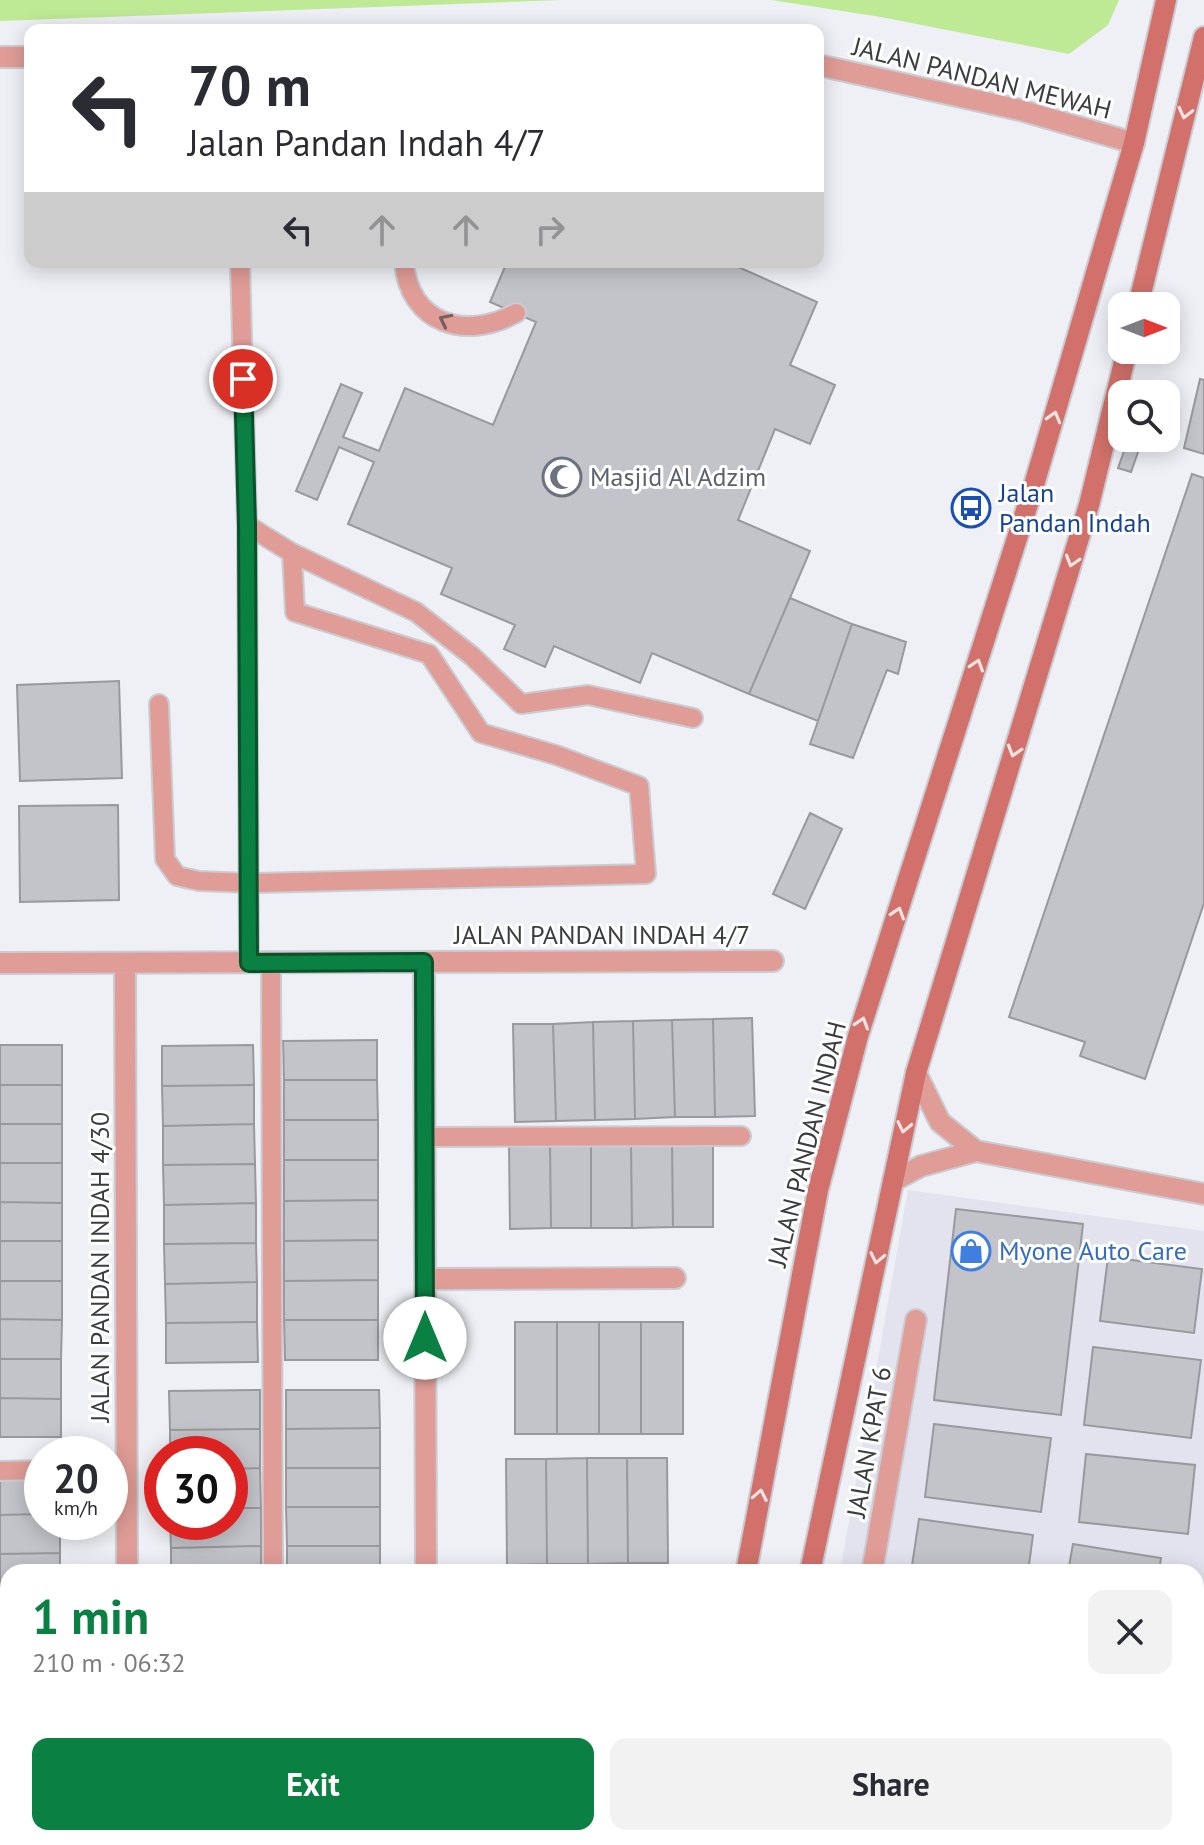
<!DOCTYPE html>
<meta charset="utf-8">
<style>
:root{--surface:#fff;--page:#f2f2f3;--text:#2b2b33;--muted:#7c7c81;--accent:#0b8043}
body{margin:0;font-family:"PT Sans",sans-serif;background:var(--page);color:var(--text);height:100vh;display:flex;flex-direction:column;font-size:30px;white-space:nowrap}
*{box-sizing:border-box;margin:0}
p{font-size:26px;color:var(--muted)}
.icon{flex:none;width:44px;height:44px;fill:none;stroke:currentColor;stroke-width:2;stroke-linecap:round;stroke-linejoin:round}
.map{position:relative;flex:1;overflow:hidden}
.sheet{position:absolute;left:0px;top:1564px;width:1204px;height:282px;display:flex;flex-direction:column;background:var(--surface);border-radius:24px 24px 0 0;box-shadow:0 4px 20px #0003}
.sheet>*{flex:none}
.guide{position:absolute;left:24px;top:24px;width:800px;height:244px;border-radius:16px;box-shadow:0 4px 20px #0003;background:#fff;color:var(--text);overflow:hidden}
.needle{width:52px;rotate:90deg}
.controls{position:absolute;left:1108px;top:292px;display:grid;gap:16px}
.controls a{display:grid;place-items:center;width:72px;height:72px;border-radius:16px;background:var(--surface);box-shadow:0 4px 20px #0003;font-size:40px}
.speed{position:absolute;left:24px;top:1436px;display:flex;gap:16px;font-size:40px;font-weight:700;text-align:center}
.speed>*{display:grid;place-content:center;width:104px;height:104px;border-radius:50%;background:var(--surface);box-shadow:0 4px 20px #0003;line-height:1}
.speed small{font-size:20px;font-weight:400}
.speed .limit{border:12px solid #d22;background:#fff;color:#111}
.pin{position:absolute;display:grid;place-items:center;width:68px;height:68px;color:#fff;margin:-34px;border:4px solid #fff;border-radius:50%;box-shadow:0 2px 8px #0007}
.me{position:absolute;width:88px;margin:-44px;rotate:0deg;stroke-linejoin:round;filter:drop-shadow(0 0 6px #0008)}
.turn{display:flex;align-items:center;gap:28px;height:168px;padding:0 32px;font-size:36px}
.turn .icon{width:104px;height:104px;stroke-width:2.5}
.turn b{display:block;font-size:56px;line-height:68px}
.lanes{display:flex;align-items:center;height:76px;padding:0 32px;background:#0003;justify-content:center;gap:40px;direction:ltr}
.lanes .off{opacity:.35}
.round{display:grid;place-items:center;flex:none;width:84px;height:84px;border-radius:16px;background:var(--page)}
.overview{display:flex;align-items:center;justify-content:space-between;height:136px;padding:0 32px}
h1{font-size:48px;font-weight:600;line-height:60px;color:var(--accent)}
.button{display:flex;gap:16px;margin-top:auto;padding:16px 32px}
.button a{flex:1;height:92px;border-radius:16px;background:var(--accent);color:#fff;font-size:32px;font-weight:600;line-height:92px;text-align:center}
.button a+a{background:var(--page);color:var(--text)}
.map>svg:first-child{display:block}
.built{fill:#e2e3ee}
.green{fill:#bee995}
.building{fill:#c3c4c9;stroke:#98989d;stroke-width:2}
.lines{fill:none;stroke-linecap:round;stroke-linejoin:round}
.service-casing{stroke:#cbccd1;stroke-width:22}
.minor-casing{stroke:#cbccd1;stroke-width:24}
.tertiary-casing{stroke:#cbccd1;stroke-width:24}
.secondary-casing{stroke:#cbccd1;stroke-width:24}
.service{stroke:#e09c97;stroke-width:18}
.minor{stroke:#e09c97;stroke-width:20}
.tertiary{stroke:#e09c97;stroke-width:20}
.secondary{stroke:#d2716b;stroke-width:20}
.oneway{stroke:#f6e3e1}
.oneway2{stroke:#755e5e}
.route-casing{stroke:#07532c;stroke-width:20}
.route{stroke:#0b8043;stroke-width:14}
.labels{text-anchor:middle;stroke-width:6;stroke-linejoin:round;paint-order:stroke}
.street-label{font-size:26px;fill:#3c3d3f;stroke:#fff}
.worship-label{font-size:26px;fill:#5b616d;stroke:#fff;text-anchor:start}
.transit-label{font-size:26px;fill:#164399;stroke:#fff;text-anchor:start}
.shop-label{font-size:26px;fill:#366cbe;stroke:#fff;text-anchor:start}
</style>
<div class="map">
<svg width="1204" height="1845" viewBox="0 0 1204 1845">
<rect width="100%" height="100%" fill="#eff0f5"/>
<!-- built -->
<path class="built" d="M908,1190L1204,1231V1845H792L793,1838H1196V1572H840Z"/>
<!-- green -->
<path class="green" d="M0,0H563L0,21Z
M771,0H1119L1108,25L1069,54L881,17Z"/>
<!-- building -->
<path class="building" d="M507,262H727L817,302L790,365L835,385L810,444L775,429L738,520L810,551L749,694L652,653L640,683L554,646L545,667L504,649L515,625L441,594L452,568L348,524L374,462L339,447L317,500L296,491L341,384L362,393L343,437L379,451L405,388L493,425L536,322L490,302Z
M1200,379L1204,380V454L1184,448Z
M1128,440L1141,444L1131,472L1118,468Z
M1192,474L1204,478V903L1145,1079L1080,1056L1085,1042L1009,1017Z
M790,598L852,624L818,721L749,694Z
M852,624L906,642L898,674L887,670L853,758L810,744Z
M119,681L122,778L20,781L17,685Z
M118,805L119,900L20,902L19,806Z
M810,813L842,829L805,909L773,894Z
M752,1018L755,1116L715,1117L713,1019Z
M713,1019L715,1117H675L672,1020Z
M672,1020L675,1117L635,1119L633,1021Z
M633,1021L635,1119L595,1120L593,1022Z
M593,1022L595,1120L556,1121L553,1024Z
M513,1024H553L556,1121L515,1122Z
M377,1040V1080H284L283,1041Z
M0,1045H62V1085H0Z
M253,1045L254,1085L162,1086V1046Z
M284,1080H377L378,1120H284Z
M0,1085H62V1124H0Z
M254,1085V1124L163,1126L162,1086Z
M284,1120H378V1160H284Z
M0,1124H62V1163H0Z
M254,1124L255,1164L163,1165V1126Z
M631,1143H672L673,1227L632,1228Z
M631,1143L632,1228H591V1144Z
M672,1143H713V1227H673Z
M509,1144H550L551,1228L510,1229Z
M550,1144H591V1228H551Z
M284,1160H378V1200L284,1201Z
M0,1163H62V1203L0,1202Z
M255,1164L256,1203L164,1205L163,1165Z
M378,1200V1240L284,1241V1201Z
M0,1202L62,1203V1241H0Z
M256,1203V1243L164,1244V1205Z
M956,1209L1083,1224L1061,1415L934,1400Z
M378,1240V1280L284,1281V1241Z
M0,1241H62V1281H0Z
M256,1243L257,1282L165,1284L164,1244Z
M1108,1257L1202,1269L1194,1333L1100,1321Z
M378,1280V1320H284V1281Z
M0,1281H62V1320L0,1319Z
M257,1282V1322L166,1323L165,1284Z
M0,1319L62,1320L61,1359H0Z
M284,1320H378V1360H285Z
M257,1322L258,1362L166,1363V1323Z
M515,1322H557V1434H515Z
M557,1322H599V1434H557Z
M599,1322H641V1434H599Z
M641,1322H683V1434H641Z
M1093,1347L1201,1360L1191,1438L1084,1425Z
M0,1359H61V1399L0,1398Z
M260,1390V1429L170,1430L169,1391Z
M286,1390H379L380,1428L286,1429Z
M0,1398L61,1399V1437H0Z
M934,1424L1051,1438L1041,1512L925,1497Z
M380,1428V1468H286V1429Z
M260,1429V1468L230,1469V1454H170V1430Z
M1086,1454L1195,1465L1188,1534L1079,1522Z
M587,1458H627L628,1563L588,1564Z
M587,1458L588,1564H547L546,1459Z
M627,1458H667L668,1563H628Z
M506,1459H546L547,1564L507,1565Z
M260,1468L261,1508H230V1469Z
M286,1468H380V1507H286Z
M0,1475H42V1514L0,1515Z
M286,1507H380V1546H287Z
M230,1508H261V1546L171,1548L170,1522H230Z
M42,1514V1522H60V1553L0,1554V1515Z
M919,1519L1033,1535L1028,1572H911Z
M1073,1544L1161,1558L1159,1572H1068Z
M261,1546V1572H171V1548Z
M287,1546H380V1572H287Z
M60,1553V1572H8V1593H0V1554Z
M0,1593H8V1632H0Z
M0,1632H8V1671H0Z
M0,1671H8V1710H0Z
M0,1710H8V1749H0Z
M0,1749H8V1789H0Z
M0,1789H8V1828H0Z
M206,1838H246V1845H206Z
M246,1838H285V1845H246Z
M285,1838H324V1845H285Z
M324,1838H364V1845H324Z
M364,1838H403V1845H364Z
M403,1838H442V1845H403Z
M442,1838H482V1845H442Z
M482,1838H521V1845H482Z
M521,1838H561V1845H521Z
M561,1838H600V1845H561Z"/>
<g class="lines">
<!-- service casing -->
<g class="service-casing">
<path id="service" d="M240,262L247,525L249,963
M404,262C409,324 466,341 516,313
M247,525L292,553L416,612L472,656L521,704L588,695L693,718
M159,704L165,859L177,876L199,881L249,883L646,874L639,786L556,755L481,733L429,654L295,612L292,553
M271,963L273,1572
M425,1137L741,1136
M110,1468L127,1467
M0,1471L42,1470"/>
</g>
<!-- minor casing -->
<g class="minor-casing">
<path id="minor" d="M0,57H30
M818,65L1020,110L1134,143
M424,962L426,1572
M0,963L773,961
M125,963L127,1572
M425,1279L675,1278
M872,1572L916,1320
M128,1838V1845
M826,1845L827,1838
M1198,1845L1204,1803"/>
</g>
<!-- tertiary casing -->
<g class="tertiary-casing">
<path id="tertiary" d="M916,1073L940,1122L976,1151
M893,1181L921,1166L976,1151L1204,1194"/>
</g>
<!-- secondary casing -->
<g class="secondary-casing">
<path id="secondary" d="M1138,306L1204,37
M746,1572L818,1190L858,1036L1034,485L1134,143L1166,0
M810,1572L916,1073L1089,505L1127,350
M694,1845L696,1838
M755,1845L756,1838"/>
</g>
<!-- service -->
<use href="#service" class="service"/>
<!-- minor -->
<use href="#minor" class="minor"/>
<!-- tertiary -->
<use href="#tertiary" class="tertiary"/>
<!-- secondary -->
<use href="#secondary" class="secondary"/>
</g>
<!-- one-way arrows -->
<defs><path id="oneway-chevron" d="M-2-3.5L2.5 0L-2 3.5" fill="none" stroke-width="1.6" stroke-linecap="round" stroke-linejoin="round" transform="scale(2)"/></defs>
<g class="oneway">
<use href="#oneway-chevron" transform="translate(1185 113) rotate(104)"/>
<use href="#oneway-chevron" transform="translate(1054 417) rotate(-74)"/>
<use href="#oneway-chevron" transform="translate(1072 561) rotate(107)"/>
<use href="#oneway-chevron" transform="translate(977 665) rotate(-72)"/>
<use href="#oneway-chevron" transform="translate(1014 751) rotate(107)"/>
<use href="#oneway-chevron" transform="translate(898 913) rotate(-72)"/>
<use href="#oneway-chevron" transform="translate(862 1023) rotate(-72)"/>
<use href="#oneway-chevron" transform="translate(904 1127) rotate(102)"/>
<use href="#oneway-chevron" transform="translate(877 1258) rotate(102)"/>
<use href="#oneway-chevron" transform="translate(760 1495) rotate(-79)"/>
</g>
<use class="oneway2" href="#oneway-chevron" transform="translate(445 320) rotate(-154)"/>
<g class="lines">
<!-- route casing -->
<g class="route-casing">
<path id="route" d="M243,379L247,525L249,963L424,962L425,1338"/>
</g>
<!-- route -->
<use href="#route" class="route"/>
</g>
<!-- icons -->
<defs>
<g id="mosque-ring" transform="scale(2)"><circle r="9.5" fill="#fff" stroke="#6b7280" stroke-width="1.5"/><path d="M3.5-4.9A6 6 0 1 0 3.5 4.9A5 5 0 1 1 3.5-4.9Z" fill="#6b7280"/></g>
<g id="bus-ring" transform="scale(2)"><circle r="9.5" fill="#fff" stroke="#1a4fb4" stroke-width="1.5"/><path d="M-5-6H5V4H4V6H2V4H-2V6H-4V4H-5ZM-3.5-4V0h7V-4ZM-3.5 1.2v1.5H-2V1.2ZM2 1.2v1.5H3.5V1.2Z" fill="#1a4fb4"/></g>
<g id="shop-ring" transform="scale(2)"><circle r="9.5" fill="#fff" stroke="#3f7fe0" stroke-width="1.5"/><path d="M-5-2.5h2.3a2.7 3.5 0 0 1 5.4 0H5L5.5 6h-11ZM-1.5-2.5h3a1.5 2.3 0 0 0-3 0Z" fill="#3f7fe0"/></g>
</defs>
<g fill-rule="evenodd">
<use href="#mosque-ring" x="562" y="477"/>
<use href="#bus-ring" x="971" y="508"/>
<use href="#shop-ring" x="971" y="1251"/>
</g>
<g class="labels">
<!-- street labels -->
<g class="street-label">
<text transform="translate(982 78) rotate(14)" y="9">JALAN PANDAN MEWAH</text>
<text x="602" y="944">JALAN PANDAN INDAH 4/7</text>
<text transform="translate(807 1144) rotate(-76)" y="9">JALAN PANDAN INDAH</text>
<text transform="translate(100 1267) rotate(-90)" y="9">JALAN PANDAN INDAH 4/30</text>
<text transform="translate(869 1442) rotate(-80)" y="9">JALAN KPAT 6</text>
</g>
<!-- worship labels -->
<g class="worship-label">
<text x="590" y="486">Masjid Al Adzim</text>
</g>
<!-- transit labels -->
<g class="transit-label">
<text x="999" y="502">Jalan<tspan x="999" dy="30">Pandan Indah</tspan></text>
</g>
<!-- shop labels -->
<g class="shop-label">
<text x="999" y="1260">Myone Auto Care</text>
</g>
</g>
</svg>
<div class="controls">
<a><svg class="needle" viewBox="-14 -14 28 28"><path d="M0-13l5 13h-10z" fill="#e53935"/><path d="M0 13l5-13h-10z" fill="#7c7c81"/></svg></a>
<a><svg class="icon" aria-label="search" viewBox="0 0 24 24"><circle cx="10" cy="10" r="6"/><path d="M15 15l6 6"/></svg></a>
</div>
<div class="speed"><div>20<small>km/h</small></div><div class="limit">30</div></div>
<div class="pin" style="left:243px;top:379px;background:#d93025"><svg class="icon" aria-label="arrive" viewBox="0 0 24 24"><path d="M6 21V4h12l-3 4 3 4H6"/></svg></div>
<svg class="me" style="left:425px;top:1338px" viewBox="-20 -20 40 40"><circle r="19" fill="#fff"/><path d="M0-13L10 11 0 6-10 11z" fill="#0b8043"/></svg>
<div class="guide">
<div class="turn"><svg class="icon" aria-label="left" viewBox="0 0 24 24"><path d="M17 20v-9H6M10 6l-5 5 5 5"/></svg><div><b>70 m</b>Jalan Pandan Indah 4/7</div></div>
<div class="lanes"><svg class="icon" aria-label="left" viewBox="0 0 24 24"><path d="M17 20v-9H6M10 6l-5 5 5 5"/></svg><svg class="icon off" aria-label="ahead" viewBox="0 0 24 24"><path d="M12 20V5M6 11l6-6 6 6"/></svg><svg class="icon off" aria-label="ahead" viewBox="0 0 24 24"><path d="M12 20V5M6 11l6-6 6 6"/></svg><svg class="icon off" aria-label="right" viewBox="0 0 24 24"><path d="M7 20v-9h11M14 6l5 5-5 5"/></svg></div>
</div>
<section class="sheet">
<div class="overview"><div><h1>1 min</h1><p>210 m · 06:32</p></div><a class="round"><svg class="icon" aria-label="close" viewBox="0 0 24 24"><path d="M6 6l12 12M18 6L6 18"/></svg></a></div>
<div class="button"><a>Exit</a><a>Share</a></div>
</section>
</div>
